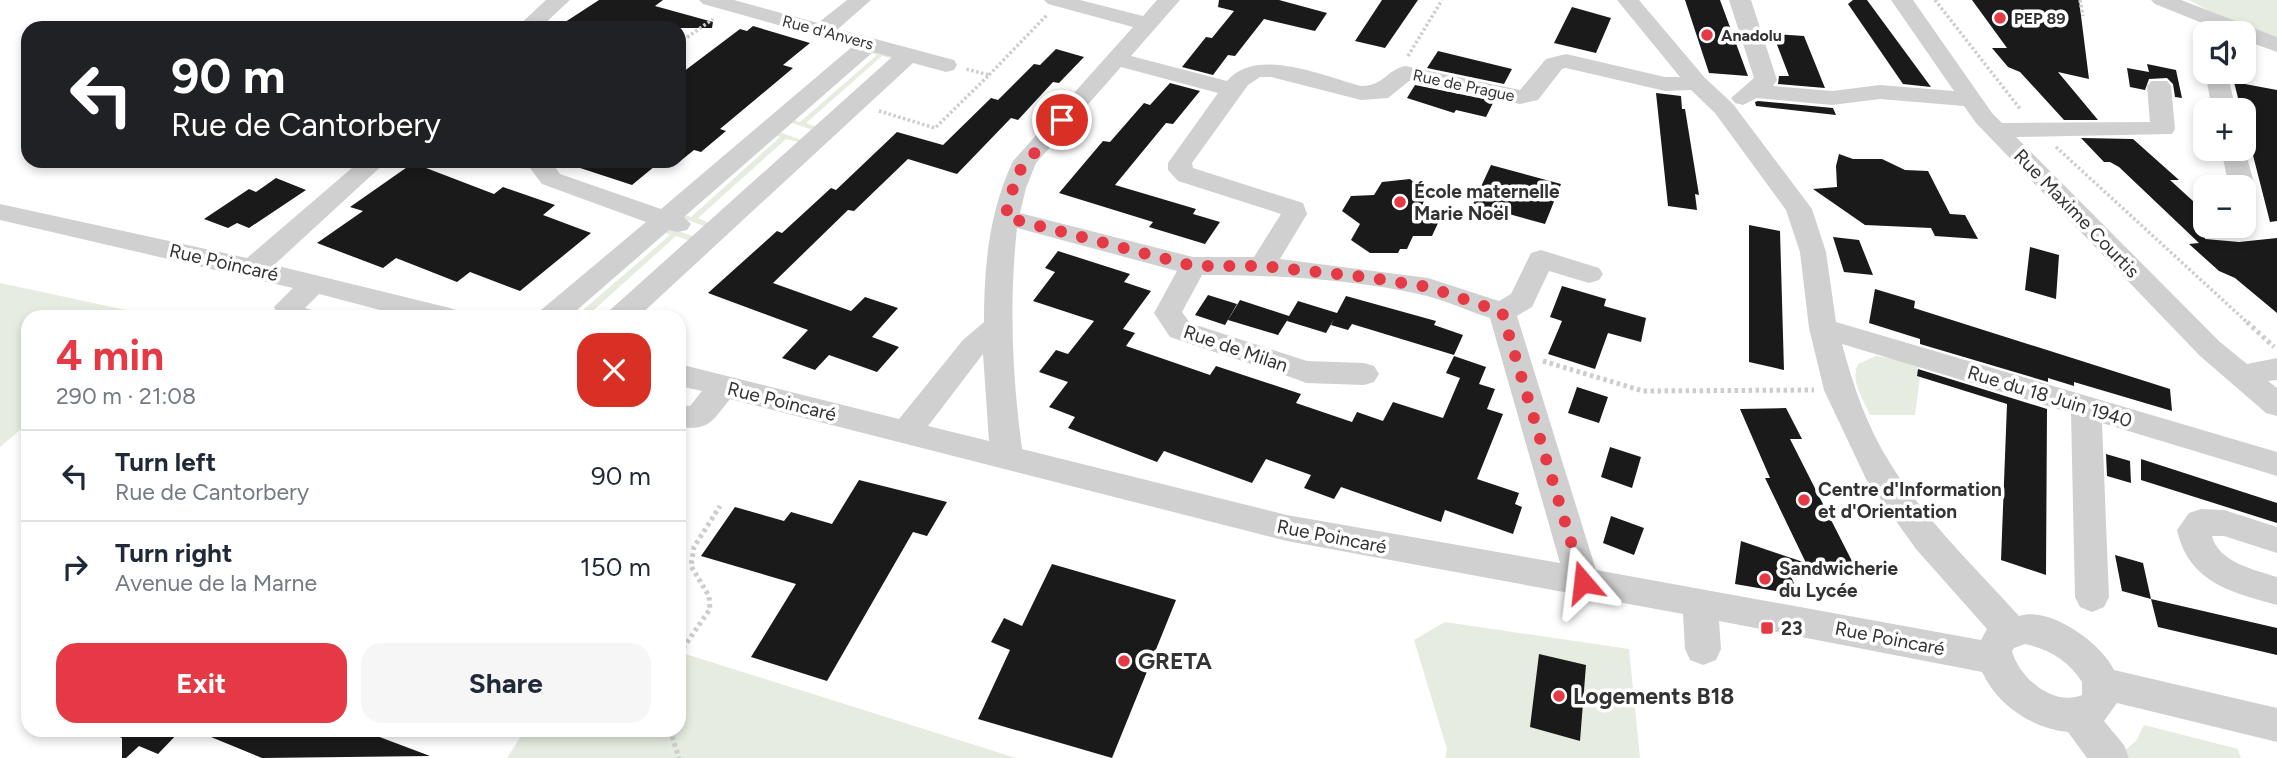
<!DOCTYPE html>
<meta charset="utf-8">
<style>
:root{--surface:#fff;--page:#f6f6f7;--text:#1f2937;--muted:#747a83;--line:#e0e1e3;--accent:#e63946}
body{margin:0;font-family:Figtree,sans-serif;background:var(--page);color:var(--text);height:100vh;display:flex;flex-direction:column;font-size:26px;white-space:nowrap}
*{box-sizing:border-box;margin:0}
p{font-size:23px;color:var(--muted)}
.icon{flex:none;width:38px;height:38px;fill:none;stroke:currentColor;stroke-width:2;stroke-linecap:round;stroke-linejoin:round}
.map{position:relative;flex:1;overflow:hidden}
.details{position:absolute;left:21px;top:310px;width:665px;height:427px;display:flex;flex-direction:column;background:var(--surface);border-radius:21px;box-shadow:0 4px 10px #0003}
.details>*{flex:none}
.banner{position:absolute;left:21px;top:21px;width:665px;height:147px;border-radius:21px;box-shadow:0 4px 10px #0003;background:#202124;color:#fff;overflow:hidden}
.tools{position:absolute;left:2193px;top:21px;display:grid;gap:14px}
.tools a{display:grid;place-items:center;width:63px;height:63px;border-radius:14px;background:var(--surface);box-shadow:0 4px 10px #0003;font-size:35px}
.pin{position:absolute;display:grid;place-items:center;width:60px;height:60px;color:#fff;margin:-30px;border:4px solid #fff;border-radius:50%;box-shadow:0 2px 7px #0007}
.me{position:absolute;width:77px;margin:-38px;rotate:343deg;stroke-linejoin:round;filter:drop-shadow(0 0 5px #0008)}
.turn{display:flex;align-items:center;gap:24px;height:147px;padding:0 35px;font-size:32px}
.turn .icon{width:91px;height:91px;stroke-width:2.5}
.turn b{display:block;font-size:49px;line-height:60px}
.round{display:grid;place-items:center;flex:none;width:74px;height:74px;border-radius:21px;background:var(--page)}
.headline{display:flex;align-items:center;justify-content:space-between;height:119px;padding:0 35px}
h1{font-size:42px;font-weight:700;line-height:52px;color:var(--accent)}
.action{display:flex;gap:14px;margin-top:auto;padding:14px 35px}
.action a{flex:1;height:80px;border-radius:21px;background:var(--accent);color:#fff;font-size:28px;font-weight:700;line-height:80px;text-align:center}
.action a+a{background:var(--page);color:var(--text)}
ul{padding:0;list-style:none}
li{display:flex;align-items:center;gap:21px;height:91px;padding:0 35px;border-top:2px solid var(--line)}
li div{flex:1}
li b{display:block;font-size:26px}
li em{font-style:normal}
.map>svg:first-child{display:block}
.green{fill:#e6ecdf}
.building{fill:#1a1a1a}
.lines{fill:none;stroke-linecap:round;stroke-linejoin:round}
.path-far1{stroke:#cdcdcd;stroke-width:3.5;stroke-dasharray:2.5 2.5;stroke-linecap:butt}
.path{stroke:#cdcdcd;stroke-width:5;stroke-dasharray:3.5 3.5;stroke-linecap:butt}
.minor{fill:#d0d0d0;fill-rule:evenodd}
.route{stroke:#e63946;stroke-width:12;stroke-dasharray:0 21.6}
.poi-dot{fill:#e63946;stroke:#fff;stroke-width:2.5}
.labels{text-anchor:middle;stroke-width:7;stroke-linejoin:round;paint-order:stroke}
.far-poi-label{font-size:16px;font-weight:bold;fill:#333;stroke:#fff;text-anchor:start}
.far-street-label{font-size:16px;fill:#333;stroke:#fff}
.poi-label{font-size:19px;font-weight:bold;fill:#333;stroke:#fff;text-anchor:start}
.street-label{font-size:19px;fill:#333;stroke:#fff}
.near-poi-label{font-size:23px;font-weight:bold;fill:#333;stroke:#fff;text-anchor:start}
</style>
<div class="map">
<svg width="2277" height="758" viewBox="0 0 2277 758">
<rect width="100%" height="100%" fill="#fff"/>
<!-- green -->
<path class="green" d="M2189,0H2277V37L2215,14Z
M869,49L896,55L894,59L882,56L806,123L817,127L813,130L789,122L790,119L800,122L877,55L866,51Z
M777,131L801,140L798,142L786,139L698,218L709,223L704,226L679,217L681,214L691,217L780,137L772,134Z
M665,227L693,236L691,241L676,236L586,317H575L670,235L660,230Z
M0,283L154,316L28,317V423L0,447Z
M1876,356L1918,363L1917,376L1920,377L1915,415H1870C1863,398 1850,382 1858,364Z
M1445,622L1629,649L1640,758H1445L1447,749L1414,640Z
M679,652L1016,758H507L525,730H679Z
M2144,725L2238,749L2241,758H2125L2124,751L2136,741Z"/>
<!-- building -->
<path class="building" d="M599,0H663L655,6L713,22L712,28H556Z
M1219,0H1279L1327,13L1315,31L1264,19L1235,56L1228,55L1213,75L1182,67L1206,37L1212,38L1234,11L1218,7Z
M1382,0H1418L1385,48L1355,41Z
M1685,0H1720L1748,76L1709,73Z
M1853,0H1867L1931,87L1903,84L1848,4Z
M1972,0H2079L2089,79L2058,72L2098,120H2064L2020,72L2008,67L1992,48H2007Z
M1572,7L1611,18L1596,53L1554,43Z
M753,26L810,43L783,65L793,68L720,129L726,131L701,152L694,150L679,162V75L740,29L747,31Z
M1773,34L1804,36L1825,88L1778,84L1779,76H1789Z
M1056,49L1084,57L1059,83L1053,82L1018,120L1011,118L957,174L908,159L854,211L848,210L773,283L851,311L865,297L898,308L872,337L899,347L877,372L829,355L815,370L782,358L808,330L708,293L777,231L782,233L831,188L836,190L897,132L943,145L991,98L998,100L1034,64L1040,65Z
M1438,51L1512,69L1504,84L1427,68Z
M2147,64L2176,70L2182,98L2175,97L2173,84L2167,78L2149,79L2145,90L2130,87L2127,68L2149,72Z
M2234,82L2277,90V221L2270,222L2244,120V110H2241Z
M1170,83L1200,91L1173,124L1166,123L1115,185L1196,209L1193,214L1220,222L1205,244L1149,227L1153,222L1059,193L1103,141L1110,142L1144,103L1150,105Z
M1415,85L1494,101L1486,117L1456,110L1454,113L1407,98Z
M1656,93L1681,96L1682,109H1685L1699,195L1695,194L1697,210L1668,206Z
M1758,101L1833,108L1836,115L1756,106L1755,102Z
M2081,138L2133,139L2179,180H2170L2205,212V239L2239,242L2277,238V313L2235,278L2219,271L2189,244L2199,243L2119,167L2110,162H2104Z
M1839,154L1853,159H1882L1905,170L1928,171L1950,214L1965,215L1978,239L1935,236L1931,228L1865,225L1813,189L1837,187L1836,166Z
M572,161H661L632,185L571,165Z
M413,163L494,194L503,187L555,205L543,215L591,233L520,291L470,272L457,282L396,258L383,268L317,243L363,211L350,207Z
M1491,165L1561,184L1545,224L1473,204Z
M276,178L306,190L249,228L237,223L228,228L204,219L249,189L256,192Z
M1410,179L1427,194L1421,208L1439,221L1432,236H1413L1407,249H1400L1398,253H1370L1351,240L1360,224L1342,211L1351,196L1374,195L1382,182Z
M1749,225L1780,231L1784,370L1749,362Z
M1833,237L1859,240L1873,275L1844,272Z
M2030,247L2059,255L2056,299L2025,290Z
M1058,251L1130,274L1124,282L1151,291L1123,329L1135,333L1126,346L1210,375L1216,366L1301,394L1296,403L1352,422L1357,412L1383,421L1393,402L1443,418L1460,378L1446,373L1454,356L1486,367L1479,384L1495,389L1487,409L1503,414L1477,479L1519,493L1515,504L1522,507L1513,534L1445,510L1441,522L1341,487L1334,499L1304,488L1311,475L1266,459L1252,483L1164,451L1157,462L1068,428L1075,417L1049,407L1068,382L1039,372L1056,350L1068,354L1094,321L1033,301L1055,272L1045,268Z
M1562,286L1606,299L1604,306L1646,318L1641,342L1608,333L1595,369L1548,354L1562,321L1550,317Z
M1875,289L1915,301L1914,308L2170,389L2172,411L2074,382V386L2048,378V382L1920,344V339L1869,323Z
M1208,295L1237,304L1225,325L1195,315Z
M1346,296L1436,321L1434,325L1463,335L1454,355L1352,324L1348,330L1331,325L1334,319L1326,333L1287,321L1288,319L1278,335L1228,320L1240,300L1289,316L1298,301L1337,313Z
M1918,369L2047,409L2046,575L2001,560L2007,404L1917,376Z
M1577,387L1608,397L1599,423L1568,413Z
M1786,408L1802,439H1790L1858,573L1790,574L1799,595L1735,584L1741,541L1806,563L1765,478H1770L1740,409Z
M1610,447L1641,457L1632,488L1601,477Z
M2106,454L2130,461L2131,483L2107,476Z
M2141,459L2277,503V523L2141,480Z
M859,480L947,502L927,536L913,532L827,681L751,657L796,584L701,556L735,507L784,521L791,512L832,524Z
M1611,516L1644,528L1634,555L1603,543Z
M2115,555L2143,563L2151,599L2122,591Z
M1052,564L1176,600L1112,758L978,719L1010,650L991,642L1004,618L1022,626Z
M2151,599L2277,628V655L2158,627Z
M1539,654L1586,665L1580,741L1530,727Z
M104,730H181L158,754L139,746L126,758H122V738Z
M194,730H361L430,756L262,758Z"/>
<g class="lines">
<!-- path-far1 -->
<path class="path-far1" d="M1935,0L2021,110
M2080,0L2083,16
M679,43L713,19
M1408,56L1442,0
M989,75L1047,15
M879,111L935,128L989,75L966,69
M2056,147L2249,324"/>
<!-- path -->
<path class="path" d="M2247,322L2274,347
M1543,361L1643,391L1814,390
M679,654L710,609L709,596L691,566L694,547L720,506
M670,730L679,758"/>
<!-- minor -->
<path class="minor" d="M546,0H570L540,28H516Z
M699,0H734L818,23L847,0H871L838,29L954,60L957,65L954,70L946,72L913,63L638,317H606L610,310L892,57L873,52L684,217L691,224L687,230L678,232L669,230L569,317H537L541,310L646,222L542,184L530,168L531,161H555V167L560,174L661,209L853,46L703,4Z
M1044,0H1080L1143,16L1157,0H1180L1131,56L1227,81C1256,46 1323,76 1361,86C1384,86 1385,71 1405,66L1520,90L1546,59L1566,54L1665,77H1680L1617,0H1639L1705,78L1733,104L1812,209L1826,252L1836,322L2277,452V476L2102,423L2109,597L2104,607L2092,612L2080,607L2075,597L2071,413L1842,344C1853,385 1867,427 1890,463C1925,520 1975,567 2019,616C2050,606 2101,643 2114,670L2277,708V742L2117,703L2104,721L2124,745L2129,758H2087L2068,732C2032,728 1998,706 1982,672L1719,621L1721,649L1716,660L1703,665L1690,660L1685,649L1683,614L1287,541L730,399C712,421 710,431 679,427V405L690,406L702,391L679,386V364L899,419L963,340L984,322C984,266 989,212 1013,161L1133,27L1048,4ZM1121,67L1218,93L1168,163V170L1178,181L1281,214L1254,257H1193L1020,213L1026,188L1036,163ZM1566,68L1665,91L1691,90L1715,113L1786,210L1800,252L1809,328L1824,390L1866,479L1916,549L1987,629L1981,640L1596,570L1517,316L1532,307L1549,271L1589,283L1599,280L1603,274L1599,268L1541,250L1531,253L1511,294L1499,301L1428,278L1280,259L1307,214L1303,203L1193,168L1192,163L1248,85L1260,77H1271L1361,100L1388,98L1409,81L1520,104L1538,100L1562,69ZM1017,228L1177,271L1154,313L1170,337L1296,379L1306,383L1364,385L1374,382L1379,374L1374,366L1364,363L1307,361L1190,323L1182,312L1202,275C1275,275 1351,279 1423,295C1445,300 1468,311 1490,318L1560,563L1287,515L1022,449C1012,375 1009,302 1017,228ZM983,354L989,441L928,426ZM2025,644C2049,649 2069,661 2082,682V695C2054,707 2019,678 2012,651L2014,648Z
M1729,0H1751L1777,80L1773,86L1832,91L1880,85L1954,91L1891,0H1913L1992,113L2002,123L2150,122L2147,86L2151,81H2167L2171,86L2175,129L2172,134L2016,137L2220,342L2247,364L2277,358V380L2268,381L2277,388V416L2266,413L2200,356L1976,123L1964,106L1880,99L1832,105L1757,98L1743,105L1735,103L1731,98L1754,78Z
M2151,0H2181L2277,37V52L2244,40V33H2227L2155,4Z
M2205,71L2227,72L2236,110H2212Z
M2244,146L2255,187L2251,193L2244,194V187H2229L2221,149H2244Z
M360,161H387L274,265L446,307L456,310L460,317H407L319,294L305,308L312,310L316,317H279L274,307L293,288L0,220V204L247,258Z
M2201,509L2224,510L2277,527V553L2224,536H2212C2218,562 2255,570 2277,577V605C2231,592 2189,583 2177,530L2189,513Z"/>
</g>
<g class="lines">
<!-- route -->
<path class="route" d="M1062,120L1017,174L1005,217L1193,266H1262L1366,277L1428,287L1502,312L1583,582"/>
</g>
<!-- markers -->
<g class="poi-dot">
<circle cx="2000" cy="18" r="7"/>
<circle cx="1707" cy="35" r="7"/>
<circle cx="1400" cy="202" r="7"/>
<circle cx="1804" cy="500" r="7"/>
<circle cx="1765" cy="579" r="7"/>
<rect x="1760" y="621" width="14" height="14" rx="3.5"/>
<circle cx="1124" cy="661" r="7"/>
<circle cx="1559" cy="696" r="7"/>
</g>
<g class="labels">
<!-- far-poi labels -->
<g class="far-poi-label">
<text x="2014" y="24">PEP 89</text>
<text x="1721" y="41">Anadolu</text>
</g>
<!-- far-street labels -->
<g class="far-street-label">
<text transform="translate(828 32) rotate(15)" y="6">Rue d'Anvers</text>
<text transform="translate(1464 85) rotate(12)" y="6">Rue de Prague</text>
</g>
<!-- poi labels -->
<g class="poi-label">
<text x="1414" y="198">École maternelle<tspan x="1414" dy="22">Marie Noël</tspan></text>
<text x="1818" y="496">Centre d'Information<tspan x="1818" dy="22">et d'Orientation</tspan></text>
<text x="1779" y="575">Sandwicherie<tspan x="1779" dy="22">du Lycée</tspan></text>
<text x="1781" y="635">23</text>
</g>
<!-- street labels -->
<g class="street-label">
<text transform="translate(2077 213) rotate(46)" y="7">Rue Maxime Courtis</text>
<text transform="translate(224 262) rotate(13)" y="7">Rue Poincaré</text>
<text transform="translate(1236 348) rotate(19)" y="7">Rue de Milan</text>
<text transform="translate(2050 396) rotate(17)" y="7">Rue du 18 Juin 1940</text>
<text transform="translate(782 401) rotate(14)" y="7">Rue Poincaré</text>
<text transform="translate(1332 536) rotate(11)" y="7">Rue Poincaré</text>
<text transform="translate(1890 638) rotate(11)" y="7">Rue Poincaré</text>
</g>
<!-- near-poi labels -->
<g class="near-poi-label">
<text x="1138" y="669">GRETA</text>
<text x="1573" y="704">Logements B18</text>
</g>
</g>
</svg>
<div class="tools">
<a><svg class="icon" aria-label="sound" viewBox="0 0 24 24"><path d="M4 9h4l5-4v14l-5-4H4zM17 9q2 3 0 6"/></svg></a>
<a>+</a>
<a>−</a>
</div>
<div class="pin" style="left:1062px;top:120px;background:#d93025"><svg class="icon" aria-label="arrive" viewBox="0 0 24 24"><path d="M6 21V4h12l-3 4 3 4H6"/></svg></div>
<svg class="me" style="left:1583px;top:582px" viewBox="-20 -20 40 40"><path d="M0-17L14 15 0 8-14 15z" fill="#e63946" stroke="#fff" stroke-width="4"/></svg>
<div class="banner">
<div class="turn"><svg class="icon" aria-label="left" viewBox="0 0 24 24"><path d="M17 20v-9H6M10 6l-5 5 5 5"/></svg><div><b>90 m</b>Rue de Cantorbery</div></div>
</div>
<section class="details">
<div class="headline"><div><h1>4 min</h1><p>290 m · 21:08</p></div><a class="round" style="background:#d93025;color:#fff"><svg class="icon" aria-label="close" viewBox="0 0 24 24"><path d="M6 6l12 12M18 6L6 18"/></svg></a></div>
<ul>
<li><svg class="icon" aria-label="left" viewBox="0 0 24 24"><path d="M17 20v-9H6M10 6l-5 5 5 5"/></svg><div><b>Turn left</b><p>Rue de Cantorbery</p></div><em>90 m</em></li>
<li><svg class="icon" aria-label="right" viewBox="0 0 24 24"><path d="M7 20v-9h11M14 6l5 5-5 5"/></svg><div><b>Turn right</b><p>Avenue de la Marne</p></div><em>150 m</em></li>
</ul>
<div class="action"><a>Exit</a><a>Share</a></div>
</section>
</div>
